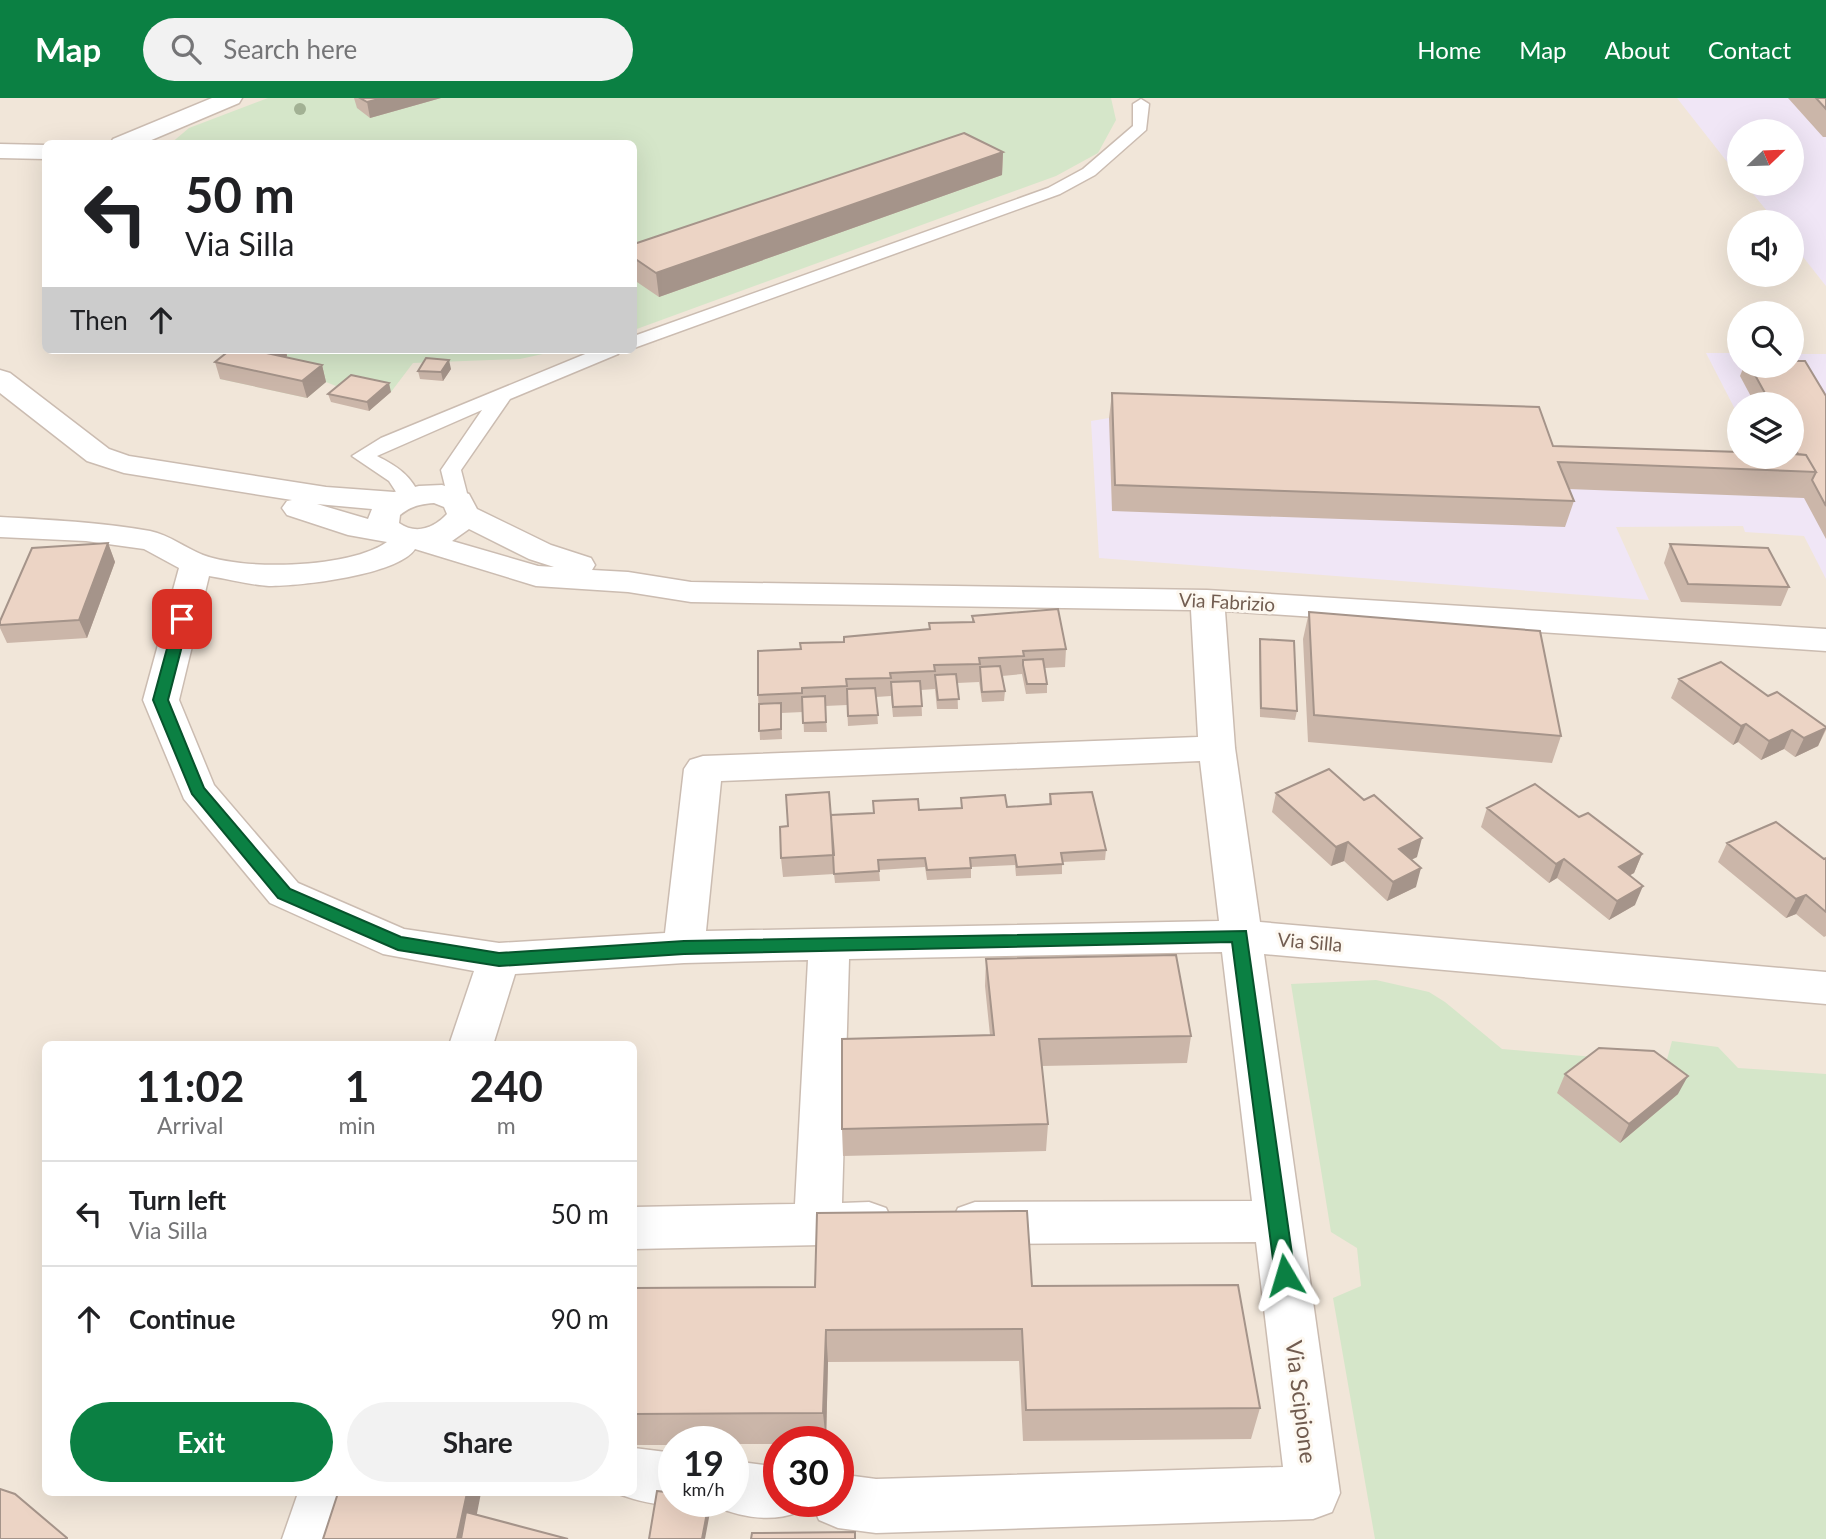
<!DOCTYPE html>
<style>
:root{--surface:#fff;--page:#f2f2f2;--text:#202124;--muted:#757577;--line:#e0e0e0;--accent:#0b8043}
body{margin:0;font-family:Lato,sans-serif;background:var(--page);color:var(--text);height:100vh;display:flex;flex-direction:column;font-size:26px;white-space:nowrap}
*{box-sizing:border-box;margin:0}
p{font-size:23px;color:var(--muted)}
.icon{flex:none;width:38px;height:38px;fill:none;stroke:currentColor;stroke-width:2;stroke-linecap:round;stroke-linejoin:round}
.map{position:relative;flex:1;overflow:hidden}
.sheet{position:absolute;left:42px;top:943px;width:595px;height:455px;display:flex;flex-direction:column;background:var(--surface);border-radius:10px;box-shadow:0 7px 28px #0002}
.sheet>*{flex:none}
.guide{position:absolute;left:42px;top:42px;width:595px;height:214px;border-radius:10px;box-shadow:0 7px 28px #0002;background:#fff;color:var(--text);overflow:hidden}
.needle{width:46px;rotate:67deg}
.fabs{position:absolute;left:1727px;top:21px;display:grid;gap:14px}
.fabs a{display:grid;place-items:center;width:77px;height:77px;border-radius:50%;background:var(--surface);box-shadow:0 7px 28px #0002;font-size:35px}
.speed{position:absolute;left:658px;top:1328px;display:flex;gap:14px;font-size:35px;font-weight:700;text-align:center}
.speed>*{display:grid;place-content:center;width:91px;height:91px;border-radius:50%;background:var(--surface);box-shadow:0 7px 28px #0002;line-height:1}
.speed small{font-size:18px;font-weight:400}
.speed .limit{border:10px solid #d22;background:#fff;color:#111}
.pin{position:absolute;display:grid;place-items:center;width:60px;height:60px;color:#fff;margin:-30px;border-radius:14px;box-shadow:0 4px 10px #0006}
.me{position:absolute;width:77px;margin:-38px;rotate:353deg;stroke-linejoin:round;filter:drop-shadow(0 0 5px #0008)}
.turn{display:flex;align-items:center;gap:24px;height:147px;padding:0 28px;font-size:32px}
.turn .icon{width:91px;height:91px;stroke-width:2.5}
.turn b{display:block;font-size:49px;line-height:60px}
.then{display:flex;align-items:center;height:66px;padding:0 28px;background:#0003;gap:14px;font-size:26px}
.eta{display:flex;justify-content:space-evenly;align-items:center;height:119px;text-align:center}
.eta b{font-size:42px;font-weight:700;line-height:49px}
.action{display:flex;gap:14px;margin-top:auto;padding:14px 28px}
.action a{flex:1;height:80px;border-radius:42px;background:var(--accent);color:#fff;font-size:28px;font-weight:700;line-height:80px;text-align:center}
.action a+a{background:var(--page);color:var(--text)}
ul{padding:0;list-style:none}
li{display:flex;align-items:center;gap:21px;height:105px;padding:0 28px;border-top:2px solid var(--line)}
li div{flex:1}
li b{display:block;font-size:26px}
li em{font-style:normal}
header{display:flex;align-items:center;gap:42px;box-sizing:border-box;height:98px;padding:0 35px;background:var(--accent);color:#fff}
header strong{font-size:33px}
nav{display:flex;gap:38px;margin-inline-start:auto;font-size:24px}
.search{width:490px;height:63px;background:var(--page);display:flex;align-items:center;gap:18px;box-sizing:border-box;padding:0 24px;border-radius:38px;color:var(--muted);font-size:26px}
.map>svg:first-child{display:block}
.residential{fill:#f1e6d9;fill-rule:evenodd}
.education{fill:#f0e6f6}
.green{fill:#d5e6c9}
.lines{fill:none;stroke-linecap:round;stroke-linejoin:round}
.service-casing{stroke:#cbbcb1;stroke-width:3}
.minor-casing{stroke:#cbbcb1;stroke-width:3}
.service{fill:#fff;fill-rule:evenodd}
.minor{fill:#fff;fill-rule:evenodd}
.tree{fill:#a2b194}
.wall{fill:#cbb6a9}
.shaded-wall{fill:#a5948a}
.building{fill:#ecd4c5;stroke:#a5948a;stroke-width:2}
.route{fill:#0b8043;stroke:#07532c;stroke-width:2}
.labels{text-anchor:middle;stroke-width:6;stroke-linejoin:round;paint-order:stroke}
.street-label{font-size:19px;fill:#715c50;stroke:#fdf8f0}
.near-street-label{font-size:23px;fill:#715c50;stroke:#fdf8f0}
</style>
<header>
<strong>Map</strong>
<div class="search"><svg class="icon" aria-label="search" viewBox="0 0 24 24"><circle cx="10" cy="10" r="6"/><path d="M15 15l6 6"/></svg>Search here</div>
<nav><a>Home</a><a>Map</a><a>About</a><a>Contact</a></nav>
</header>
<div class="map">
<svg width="1826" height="1441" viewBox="0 0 1826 1441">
<rect width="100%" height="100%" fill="#faf4ea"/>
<!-- residential -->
<path class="residential" d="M0,0H1826V1441H0ZM1740,33H1792V86H1740ZM46,46H634V252H46ZM1740,124H1792V177H1740ZM1740,215H1792V268H1740ZM1740,306H1792V359H1740ZM46,947H634V1395H46ZM674,1344H733V1404H674ZM779,1344H838V1404H779Z"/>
<!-- education -->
<path class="education" d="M1677,0H1826V188L1792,145V124H1776L1745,86H1792V33H1740L1739,79Z
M1706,255H1739L1740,268H1792V256H1826V481L1804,438L1745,434L1743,428L1616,429L1649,502L1099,460L1091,323L1109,320L1546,374L1792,359V306H1740L1739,319Z"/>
<!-- green -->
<path class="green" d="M268,0H1111L1116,22L1098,55L1056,78L634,232V46H170L189,30Z
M258,252H561L520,261L413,265L391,294L346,292L326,284L307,300L220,281Z
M1376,882L1429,894L1445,904L1502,951L1666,965L1672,943L1718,949L1738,970L1826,976V1441H1375L1333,1200L1361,1188L1357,1150L1331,1134L1291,886Z"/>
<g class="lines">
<!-- service casing -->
<g class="service-casing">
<path id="service" d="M1141,1L1149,6L1146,32L1095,77L1060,96L634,250V238L1048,90L1083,71L1133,28V6Z
M595,252H620L618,256L510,301L461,372L469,403L466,408H450L441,372L482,312L377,358C397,368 412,378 420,399L416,403H402L389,383L352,358L381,340Z"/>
</g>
<!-- minor casing -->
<g class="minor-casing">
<path id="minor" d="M212,0H242L239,5L142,46H110L113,41Z
M0,46L46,47V61L0,60Z
M0,272L10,275L109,351L129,358L326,389L394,394L419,388L442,387L469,396L477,411L551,447L591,460L595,467L592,472L628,474L691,484L1207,492L1826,531V553L1225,513L1235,650L1260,824L1826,874V906L1264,856L1340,1395L1332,1414L1313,1421L876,1435L838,1430L819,1422L811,1404H838V1376L876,1381L1283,1369L1256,1144L975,1146L958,1140L951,1125L958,1110L975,1104L1252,1103L1222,854L849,861L842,1105L869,1104L886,1110L893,1125L886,1140L869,1146L634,1151V1109L795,1106L808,862L684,865L515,876L493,947H449L474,873L383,856L270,805L184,701L143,602L179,470L144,451L86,443L0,439V419C50,422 100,424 150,433C170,437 185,450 203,457C244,473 351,470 387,444L348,437L287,417L282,410L287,403L292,402L124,375L87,363L0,295ZM434,405L444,409L447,416C434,430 416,437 399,425L400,417C411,408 421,406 434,405ZM317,406L372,411L368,421ZM469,431L529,461L554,469L538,468L452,443ZM415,451L536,488L628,494L691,504L1191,512L1198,639L703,658L690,662L684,671L665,835L499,845L404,831L298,785L214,687L179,602L209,478C229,481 250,487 269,488C301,488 398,477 415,451ZM1200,663L1219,823L706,833L721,683Z
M634,1350L674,1355V1404H683C663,1411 635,1402 616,1395H634Z
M733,1363L779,1369V1404H802L798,1414C771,1425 741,1419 714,1408L712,1404H733Z
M298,1395H352L338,1441H282Z"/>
</g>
<!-- service -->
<use href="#service" class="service"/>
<!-- minor -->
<use href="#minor" class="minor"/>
</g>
<!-- trees -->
<circle class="tree" cx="300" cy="11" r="6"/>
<!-- wall -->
<path class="wall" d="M354,0H441L370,20L357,10Z
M1788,0H1826V39H1823Z
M1003,54L1002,77L659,199L634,182V146Z
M230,252H286L287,258L286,259L322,267L326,284L307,300L220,281L215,264Z
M1744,268H1792L1826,298V441L1804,400L1568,391L1574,403L1565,429L1112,413L1109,320L1112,295L1553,348L1792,359V306H1755L1740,278Z
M451,271L443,283L420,281L418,273Z
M391,294L369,313L331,304L328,296Z
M108,445L115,464L87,540L7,545L0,530V527Z
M1670,446L1789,489L1781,508L1681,504L1664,465Z
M1309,514L1561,638L1552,665L1308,644L1303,541Z
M972,518L1066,551L1065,569L1045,570L1047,586V595L1026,596L1022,576L1002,578L1005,593L1004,603L982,604L979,583V584L957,585L958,611H937L935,591L921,592L922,618L893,619L891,598L876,599L878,626L848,628L847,607L825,608L827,634H804L803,614L781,615L782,641L760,642L758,597L801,551L844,544L929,531V525L972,524Z
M1260,541L1297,613L1295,622L1260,619L1259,550Z
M1679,581L1768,598L1826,629V632L1818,648L1795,659L1784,651L1761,662L1738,644L1733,647L1671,600Z
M1276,695L1417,759L1411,762L1416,789L1387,803L1344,763L1331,768L1272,714Z
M1050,696L1106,752L1105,762L1062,764V776L1016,778L1015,767L971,769V780L927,782L925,769L879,772L880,783L835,785L834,776L783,779L781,760L831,724L874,715L961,710V700L1007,709L1049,706Z
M1487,710L1579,719L1642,756L1634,775L1630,777L1635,807L1609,822L1557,780L1549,785L1481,729Z
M1727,745L1824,761L1826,760V838L1824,839L1796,816L1786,820L1718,764Z
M986,861L1191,938L1187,965L1042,968L1048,1026L1046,1053L843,1058L842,1031L990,937L985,888Z
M1565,976L1678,996L1620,1045L1557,995Z
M1032,1188L1260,1310L1251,1341L1023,1343L1019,1263L828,1264L826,1344H779V1346H733V1344H674V1347H634V1190Z"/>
<!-- shaded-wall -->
<path class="shaded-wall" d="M383,0H441L370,20L367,4Z
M1003,54L1002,77L659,199L656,175Z
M269,252H286L287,258L271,272L266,255Z
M449,262L451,271L443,283L441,274Z
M322,267L326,284L307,300L302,283Z
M389,285L391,294L369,313L367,304Z
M108,445L115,464L87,540L79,522Z
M1746,626L1738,644L1733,647L1741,628Z
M1826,630L1818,648L1795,659L1804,640Z
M1792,632L1784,651L1761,662L1769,643Z
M1422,740L1417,759L1394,770L1399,751Z
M1348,744L1344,763L1331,768L1336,749Z
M1642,756L1634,775L1611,788L1619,769Z
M1564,761L1557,780L1549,785L1556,766Z
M1421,770L1416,789L1387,803L1393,784Z
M1643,788L1635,807L1609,822L1617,803Z
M1806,797L1796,816L1786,820L1796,801Z
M1688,978L1678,996L1620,1045L1629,1026Z
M826,1232L828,1264L826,1344L823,1315Z
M467,1395H481L472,1441H457Z
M709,1404H710L711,1409L705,1441H702Z"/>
<!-- building -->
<path class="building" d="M360,0H383L367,4Z
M1816,0H1826V11Z
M964,35L1003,54L656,175L634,160V146Z
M230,252H269L266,255L322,267L302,283L215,264Z
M426,260L449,262L441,274L418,273Z
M1792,263H1805L1826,298V408L1812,382L1816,374L1806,357L1798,356L1792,345V306H1771L1750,268H1792Z
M351,277L389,285L367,304L328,296Z
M1112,295L1539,309L1553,348L1740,354V359H1792V356L1806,357L1816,374L1558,364L1574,403L1115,387Z
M108,445L79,522L0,527V523L32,450Z
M1670,446L1768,450L1789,489L1688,486Z
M1058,511L1066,551L1023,553L1024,558L979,560L980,566L934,567L935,573L890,575L891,580L846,581L847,588L802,590V595L758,597V553L801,551L800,545L844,544V539L930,531L929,525L974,524L972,518Z
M1309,514L1540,533L1561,638L1314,617Z
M1260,541L1294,543L1297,613L1261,610Z
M1043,561L1047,586H1027L1023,567V562Z
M1721,564L1768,598L1777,594L1826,629V630L1804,640L1792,632L1769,643L1746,626L1741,628L1679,581Z
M1000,568L1005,593L982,594L980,569Z
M956,576L959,601L938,602L935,577Z
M920,583L922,608L893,609L891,584Z
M875,590L878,617L848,618L847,591Z
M825,598L826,624L803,625L802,599Z
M781,605V631L759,633V606Z
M1329,671L1364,702L1374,697L1422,740L1399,751L1421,770L1393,784L1348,744L1336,749L1276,695Z
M1535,686L1579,719L1588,715L1642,756L1619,769L1643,788L1617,803L1564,761L1556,766L1487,710Z
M829,694L834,757L781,760L780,729L788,728L786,697Z
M1092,694L1106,752L1061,755L1063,766L1017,769L1015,757L970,760L971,770L927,772L925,760L878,762L879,773L834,776L831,717L874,715L873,703L918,701L919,712L962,710L961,700L1005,697L1007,709L1051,706L1050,696Z
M1776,724L1824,761L1826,760V814L1806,797L1796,801L1727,745Z
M1176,857L1191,938L1039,941L1048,1026L842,1031V941L994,937L986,861Z
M1599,950L1654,953L1688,978L1629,1026L1565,976Z
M1027,1113L1032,1188L1238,1187L1260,1310L1026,1312L1022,1231L826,1232L823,1315L634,1316V1190L815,1189L817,1115Z
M0,1391L15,1396L67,1440V1441H0Z
M657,1393L674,1395V1404H709L702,1441H649Z
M338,1395H467L457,1441H323Z
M466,1414L568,1441H461Z
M855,1434V1441H751L752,1435Z"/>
<!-- route -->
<path class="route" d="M182,516L189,521L168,602L204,690L290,791L401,839L499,855L684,843L1246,833L1295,1177L1292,1184L1285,1186L1278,1184L1275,1177L1232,844L684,856L499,868L398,852L278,800L192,696L153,602L175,521Z"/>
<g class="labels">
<!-- street labels -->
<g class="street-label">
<text transform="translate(1227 504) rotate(3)" y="7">Via Fabrizio</text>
<text transform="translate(1310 844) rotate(5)" y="7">Via Silla</text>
</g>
<!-- near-street labels -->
<g class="near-street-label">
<text transform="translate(1301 1304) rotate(83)" y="8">Via Scipione</text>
</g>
</g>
</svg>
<div class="fabs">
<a><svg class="needle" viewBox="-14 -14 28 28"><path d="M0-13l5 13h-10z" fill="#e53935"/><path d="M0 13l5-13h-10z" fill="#757577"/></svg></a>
<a><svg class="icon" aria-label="sound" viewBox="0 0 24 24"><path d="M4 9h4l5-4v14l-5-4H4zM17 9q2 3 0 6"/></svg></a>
<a><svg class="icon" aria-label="search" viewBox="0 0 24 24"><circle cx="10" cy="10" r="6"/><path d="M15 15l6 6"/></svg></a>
<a><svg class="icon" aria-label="layers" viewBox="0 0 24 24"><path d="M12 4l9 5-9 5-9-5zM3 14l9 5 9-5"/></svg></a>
</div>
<div class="speed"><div>19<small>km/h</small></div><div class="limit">30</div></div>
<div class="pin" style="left:182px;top:521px;background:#d93025"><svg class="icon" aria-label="arrive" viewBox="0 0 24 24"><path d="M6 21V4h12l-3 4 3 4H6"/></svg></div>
<svg class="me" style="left:1285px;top:1177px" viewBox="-20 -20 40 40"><path d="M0-17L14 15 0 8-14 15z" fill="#0b8043" stroke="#fff" stroke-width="4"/></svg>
<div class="guide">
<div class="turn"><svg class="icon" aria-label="left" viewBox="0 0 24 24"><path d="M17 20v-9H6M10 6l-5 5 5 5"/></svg><div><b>50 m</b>Via Silla</div></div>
<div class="then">Then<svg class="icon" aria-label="ahead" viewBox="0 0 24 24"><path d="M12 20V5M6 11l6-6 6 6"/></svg></div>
</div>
<section class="sheet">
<div class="eta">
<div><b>11:02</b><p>Arrival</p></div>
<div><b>1</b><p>min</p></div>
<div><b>240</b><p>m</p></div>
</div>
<ul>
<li><svg class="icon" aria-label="left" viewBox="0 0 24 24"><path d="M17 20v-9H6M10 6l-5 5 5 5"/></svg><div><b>Turn left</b><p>Via Silla</p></div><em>50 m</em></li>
<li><svg class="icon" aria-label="ahead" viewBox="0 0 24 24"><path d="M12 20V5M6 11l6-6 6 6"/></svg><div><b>Continue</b></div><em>90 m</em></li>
</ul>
<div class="action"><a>Exit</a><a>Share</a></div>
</section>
</div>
